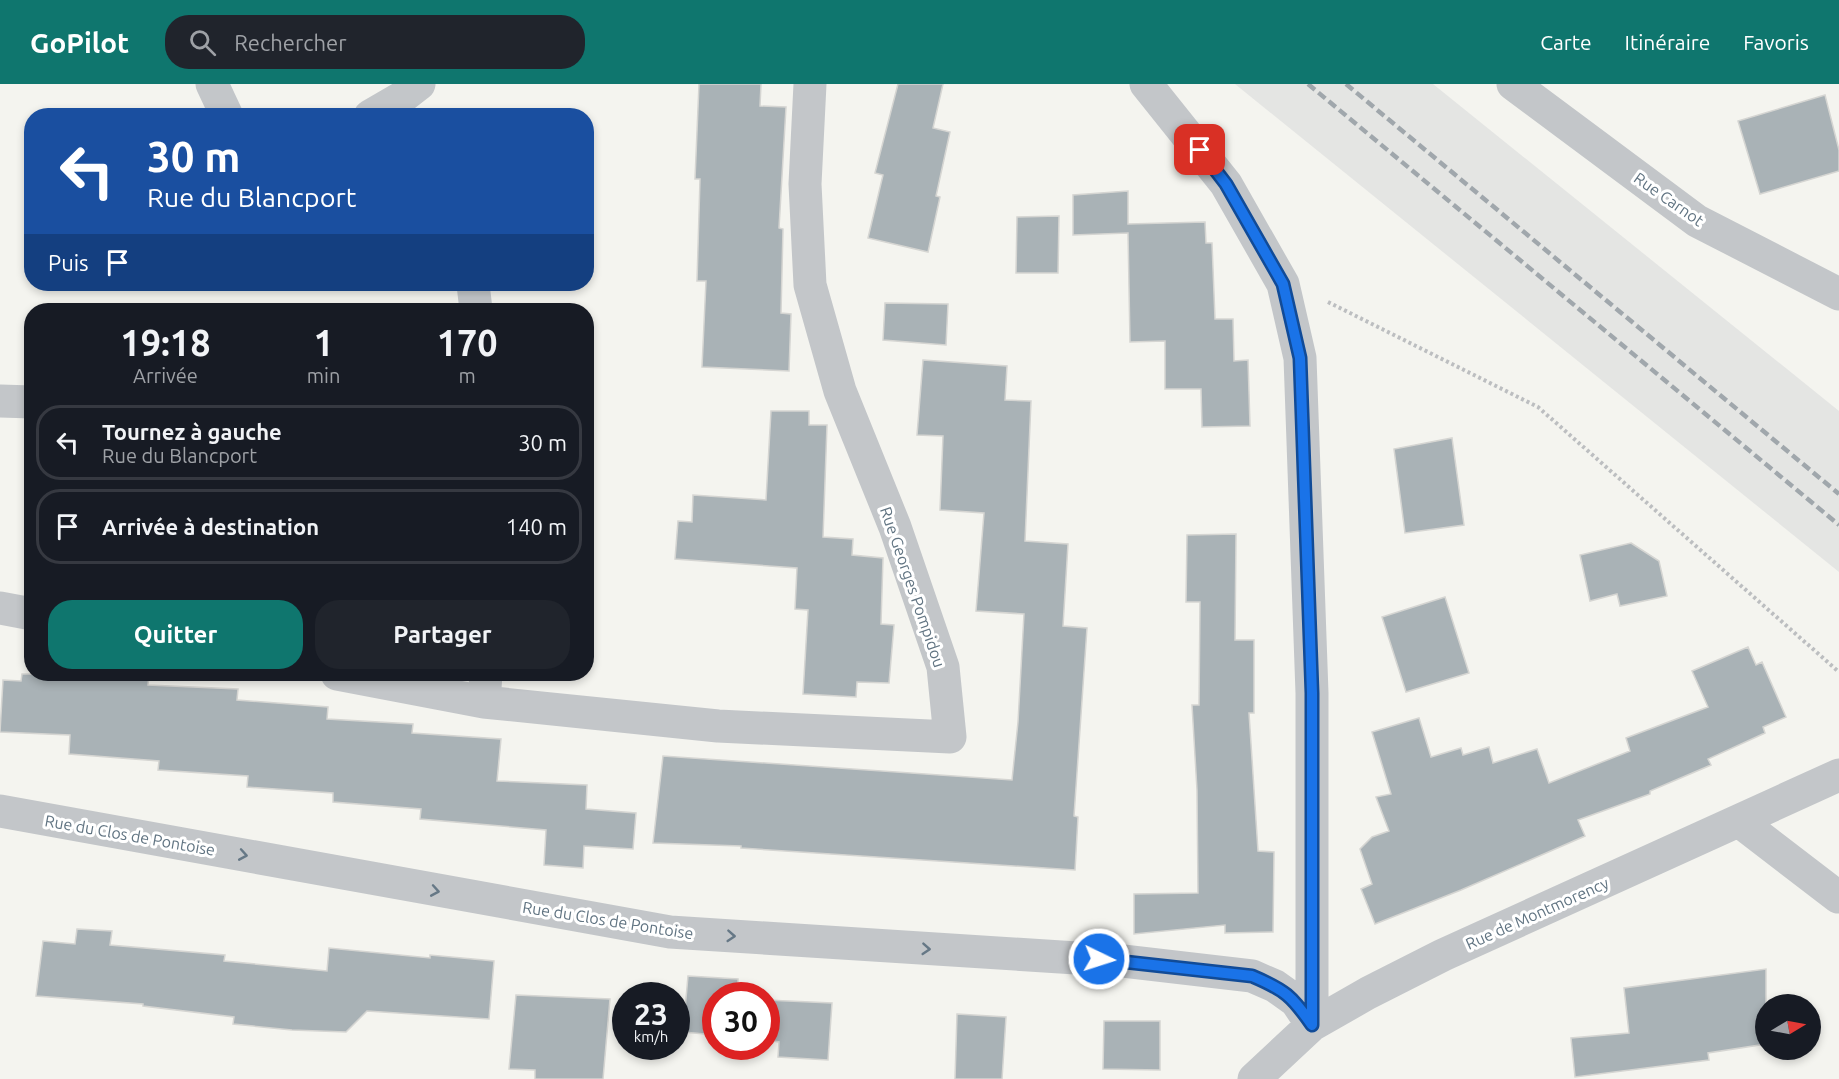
<!DOCTYPE html>
<html lang="fr">
<meta charset="utf-8">
<style>
:root{--surface:#171b24;--page:#20242c;--text:#f1f3f6;--muted:#9ea1a6;--line:#363941;--accent:#0f766e}
body{margin:0;font-family:Ubuntu,sans-serif;background:var(--page);color:var(--text);height:100vh;display:flex;flex-direction:column;font-size:22px;white-space:nowrap}
*{box-sizing:border-box;margin:0}
p{font-size:20px;color:var(--muted)}
.icon{flex:none;width:33px;height:33px;fill:none;stroke:currentColor;stroke-width:2;stroke-linecap:round;stroke-linejoin:round}
.map{position:relative;flex:1;overflow:hidden}
.sheet{position:absolute;left:24px;top:219px;width:570px;height:378px;display:flex;flex-direction:column;background:var(--surface);border-radius:24px;box-shadow:0 3px 9px #0003}
.sheet>*{flex:none}
.banner{position:absolute;left:24px;top:24px;width:570px;height:183px;border-radius:24px;box-shadow:0 3px 9px #0003;background:#1a4fa0;color:#fff;overflow:hidden}
.needle{width:39px;rotate:80deg}
.buttons{position:absolute;left:1755px;top:910px;display:grid;gap:12px}
.buttons a{display:grid;place-items:center;width:66px;height:66px;border-radius:50%;background:var(--surface);box-shadow:0 3px 9px #0003;font-size:30px}
.speed{position:absolute;left:612px;top:898px;display:flex;gap:12px;font-size:30px;font-weight:700;text-align:center}
.speed>*{display:grid;place-content:center;width:78px;height:78px;border-radius:50%;background:var(--surface);box-shadow:0 3px 9px #0003;line-height:1}
.speed small{font-size:15px;font-weight:400}
.speed .limit{border:9px solid #d22;background:#fff;color:#111}
.pin{position:absolute;display:grid;place-items:center;width:51px;height:51px;color:#fff;margin:-26px;border-radius:12px;box-shadow:0 3px 9px #0006}
.me{position:absolute;width:66px;margin:-33px;rotate:94deg;stroke-linejoin:round;filter:drop-shadow(0 0 4px #0008)}
.turn{display:flex;align-items:center;gap:21px;height:126px;padding:0 24px;font-size:27px}
.turn .icon{width:78px;height:78px;stroke-width:2.5}
.turn b{display:block;font-size:42px;line-height:51px}
.then{display:flex;align-items:center;height:57px;padding:0 24px;background:#0003;gap:12px;font-size:22px}
.eta{display:flex;justify-content:space-evenly;align-items:center;height:102px;text-align:center}
.eta b{font-size:36px;font-weight:600;line-height:42px}
.button{display:flex;gap:12px;margin-top:auto;padding:12px 24px}
.button a{flex:1;height:69px;border-radius:24px;background:var(--accent);color:#fff;font-size:24px;font-weight:600;line-height:69px;text-align:center}
.button a+a{background:var(--page);color:var(--text)}
ul{padding:0;list-style:none}
li{display:flex;align-items:center;gap:18px;height:75px;margin:0 12px 9px;padding:0 12px;border:3px solid var(--line);border-radius:24px}
li div{flex:1}
li b{display:block;font-size:22px}
li em{font-style:normal}
header{display:flex;align-items:center;gap:36px;box-sizing:border-box;height:84px;padding:0 30px;background:var(--accent);color:#fff}
header strong{font-size:28px}
nav{display:flex;gap:33px;margin-inline-start:auto;font-size:21px}
.search{width:420px;height:54px;background:var(--page);display:flex;align-items:center;gap:15px;box-sizing:border-box;padding:0 21px;border-radius:24px;color:var(--muted);font-size:22px}
.map>svg:first-child{display:block}
.built{fill:#e4e5e3}
.building{fill:#a9b2b6;stroke:#d5d5d2;stroke-width:1.5}
.lines{fill:none;stroke-linecap:round;stroke-linejoin:round}
.path{stroke:#bcbec0;stroke-width:4;stroke-dasharray:3 3;stroke-linecap:butt}
.minor{stroke:#c3c6c9;stroke-width:33}
.rail{stroke:#a0a7ac;stroke-width:4.5;stroke-dasharray:9 4.5;stroke-linecap:butt}
.oneway{stroke:#667886}
.route-casing{stroke:#114b97;stroke-width:15}
.route{stroke:#1a73e8;stroke-width:10}
.labels{text-anchor:middle;stroke-width:6;stroke-linejoin:round;paint-order:stroke}
.street-label{font-size:16px;fill:#617482;stroke:#fff}
</style>
<header>
<strong>GoPilot</strong>
<div class="search"><svg class="icon" aria-label="search" viewBox="0 0 24 24"><circle cx="10" cy="10" r="6"/><path d="M15 15l6 6"/></svg>Rechercher</div>
<nav><a>Carte</a><a>Itinéraire</a><a>Favoris</a></nav>
</header>
<div class="map">
<svg width="1839" height="995" viewBox="0 0 1839 995">
<rect width="100%" height="100%" fill="#f4f4ef"/>
<!-- built -->
<path class="built" d="M1235,0H1433L1839,327V488Z"/>
<!-- building -->
<path class="building" d="M699,0H761L760,22L786,23L779,144L783,145L781,229L791,230L789,287L702,283L706,197H697L700,95H695Z
M898,0H943L933,44L950,48L936,112L940,113L928,168L868,154L883,91L875,89Z
M1825,11L1839,66V87L1760,110L1738,37Z
M1128,107V140L1205,138L1206,159H1212L1215,235H1233L1234,277L1248,276L1250,342L1202,343L1201,305H1165V257L1130,258L1128,149L1073,151V111Z
M1059,132L1058,189H1016L1017,133Z
M885,219L948,220L946,261L883,256Z
M923,276L1007,282L1005,316L1031,317L1025,457L1068,460L1063,542L1087,544L1074,732L1078,733L1075,786L741,764V762L653,759L663,672L1012,696L1018,638L1024,530L976,527L984,429L940,426L943,352L917,351Z
M771,327H809V341H827L823,453L853,455L852,471L883,474L881,540L894,541L889,599L857,598L856,613L803,610L808,526L795,525L797,484L675,475L678,437L692,438L693,411L766,416Z
M1452,354L1464,441L1405,449L1394,365Z
M1236,450L1235,556H1254V629H1249L1258,767L1274,768L1273,848L1225,849V841L1134,850V810L1198,809L1197,706L1192,621H1199L1200,518H1186L1187,451Z
M1631,459L1659,477L1667,512L1620,522L1617,510L1590,517L1580,471Z
M1445,513L1469,589L1406,608L1382,533Z
M1748,563L1756,581L1762,578L1786,633L1763,643L1765,649L1708,675L1711,681L1650,707V710L1578,736L1585,752L1461,806L1375,840L1361,805L1372,800L1360,765L1372,753L1389,747L1376,713L1391,710L1372,648L1419,634L1431,673L1461,664L1463,671L1489,663L1493,679L1537,665L1549,699L1630,667L1626,654L1708,623L1692,587Z
M22,590H149L148,601L238,605L237,616L328,623L327,635L413,640L412,649L501,655L497,697L587,701L586,725L636,729L633,765L584,762L583,784L544,781L546,746L420,735L421,725L333,718V709L247,703L248,692L158,686L159,677L69,670L70,651L0,648L3,596L21,597Z
M77,845L112,847L110,861L225,871L224,877L327,887L329,864L430,874V871L494,877L489,935L367,927L346,948L292,946L233,940L234,933L143,922V920L36,912L43,857L75,860Z
M1766,885V960L1708,969L1709,976L1575,993L1571,954L1629,949L1624,904Z
M688,892L738,895V912H716V951L683,948Z
M516,911L610,915L603,995H535V986L509,985Z
M766,916L832,919L828,976L778,973L779,958L766,956Z
M957,930L1006,933L1002,995H955Z
M1104,937H1160V986L1103,985Z"/>
<g class="lines">
<!-- path -->
<path class="path" d="M1328,218L1538,323L1839,588"/>
<!-- minor -->
<path class="minor" d="M212,0L227,32
M1146,0L1226,100L1283,200L1300,274L1312,609V941
M1513,0L1697,137L1839,210
M370,32L401,14L419,0
M473,200L476,226
M0,317L32,318
M0,524L32,530
M337,590L484,618L718,642L950,653L943,583L895,443L840,307L810,201L805,100L810,0
M484,618L486,590
M0,727L670,848L1123,877L1252,892L1275,902L1296,917L1312,941
M1739,737L1838,813
M1254,995L1312,941L1368,909L1443,871L1839,691"/>
<!-- rail -->
<path class="rail" d="M1308,0L1839,441
M1346,0L1839,410"/>
</g>
<!-- one-way arrows -->
<defs><path id="oneway-chevron" d="M-2-3.5L2.5 0L-2 3.5" fill="none" stroke-width="1.6" stroke-linecap="round" stroke-linejoin="round" transform="scale(1.5)"/></defs>
<g class="oneway">
<use href="#oneway-chevron" transform="translate(243 771) rotate(10)"/>
<use href="#oneway-chevron" transform="translate(435 807) rotate(10)"/>
<use href="#oneway-chevron" transform="translate(731 852) rotate(4)"/>
<use href="#oneway-chevron" transform="translate(926 865) rotate(4)"/>
</g>
<g class="lines">
<!-- route casing -->
<g class="route-casing">
<path id="route" d="M1099,875L1252,892C1285,906 1292,912 1312,941V609L1300,274L1283,200L1226,100L1200,66"/>
</g>
<!-- route -->
<use href="#route" class="route"/>
</g>
<g class="labels">
<!-- street labels -->
<g class="street-label">
<text transform="translate(1669 115) rotate(35)" y="6">Rue Carnot</text>
<text transform="translate(913 503) rotate(71)" y="6">Rue Georges Pompidou</text>
<text transform="translate(130 751) rotate(10)" y="6">Rue du Clos de Pontoise</text>
<text transform="translate(1537 829) rotate(-24)" y="6">Rue de Montmorency</text>
<text transform="translate(608 836) rotate(9)" y="6">Rue du Clos de Pontoise</text>
</g>
</g>
</svg>
<div class="buttons">
<a><svg class="needle" viewBox="-14 -14 28 28"><path d="M0-13l5 13h-10z" fill="#e53935"/><path d="M0 13l5-13h-10z" fill="#9ea1a6"/></svg></a>
</div>
<div class="speed"><div>23<small>km/h</small></div><div class="limit">30</div></div>
<div class="pin" style="left:1200px;top:66px;background:#d93025"><svg class="icon" aria-label="arrive" viewBox="0 0 24 24"><path d="M6 21V4h12l-3 4 3 4H6"/></svg></div>
<svg class="me" style="left:1099px;top:875px" viewBox="-20 -20 40 40"><circle r="17" fill="#1a73e8" stroke="#fff" stroke-width="3"/><path d="M0-11L8 9 0 5-8 9z" fill="#fff"/></svg>
<div class="banner">
<div class="turn"><svg class="icon" aria-label="left" viewBox="0 0 24 24"><path d="M17 20v-9H6M10 6l-5 5 5 5"/></svg><div><b>30 m</b>Rue du Blancport</div></div>
<div class="then">Puis<svg class="icon" aria-label="arrive" viewBox="0 0 24 24"><path d="M6 21V4h12l-3 4 3 4H6"/></svg></div>
</div>
<section class="sheet">
<div class="eta">
<div><b>19:18</b><p>Arrivée</p></div>
<div><b>1</b><p>min</p></div>
<div><b>170</b><p>m</p></div>
</div>
<ul>
<li><svg class="icon" aria-label="left" viewBox="0 0 24 24"><path d="M17 20v-9H6M10 6l-5 5 5 5"/></svg><div><b>Tournez à gauche</b><p>Rue du Blancport</p></div><em>30 m</em></li>
<li><svg class="icon" aria-label="arrive" viewBox="0 0 24 24"><path d="M6 21V4h12l-3 4 3 4H6"/></svg><div><b>Arrivée à destination</b></div><em>140 m</em></li>
</ul>
<div class="button"><a>Quitter</a><a>Partager</a></div>
</section>
</div>
